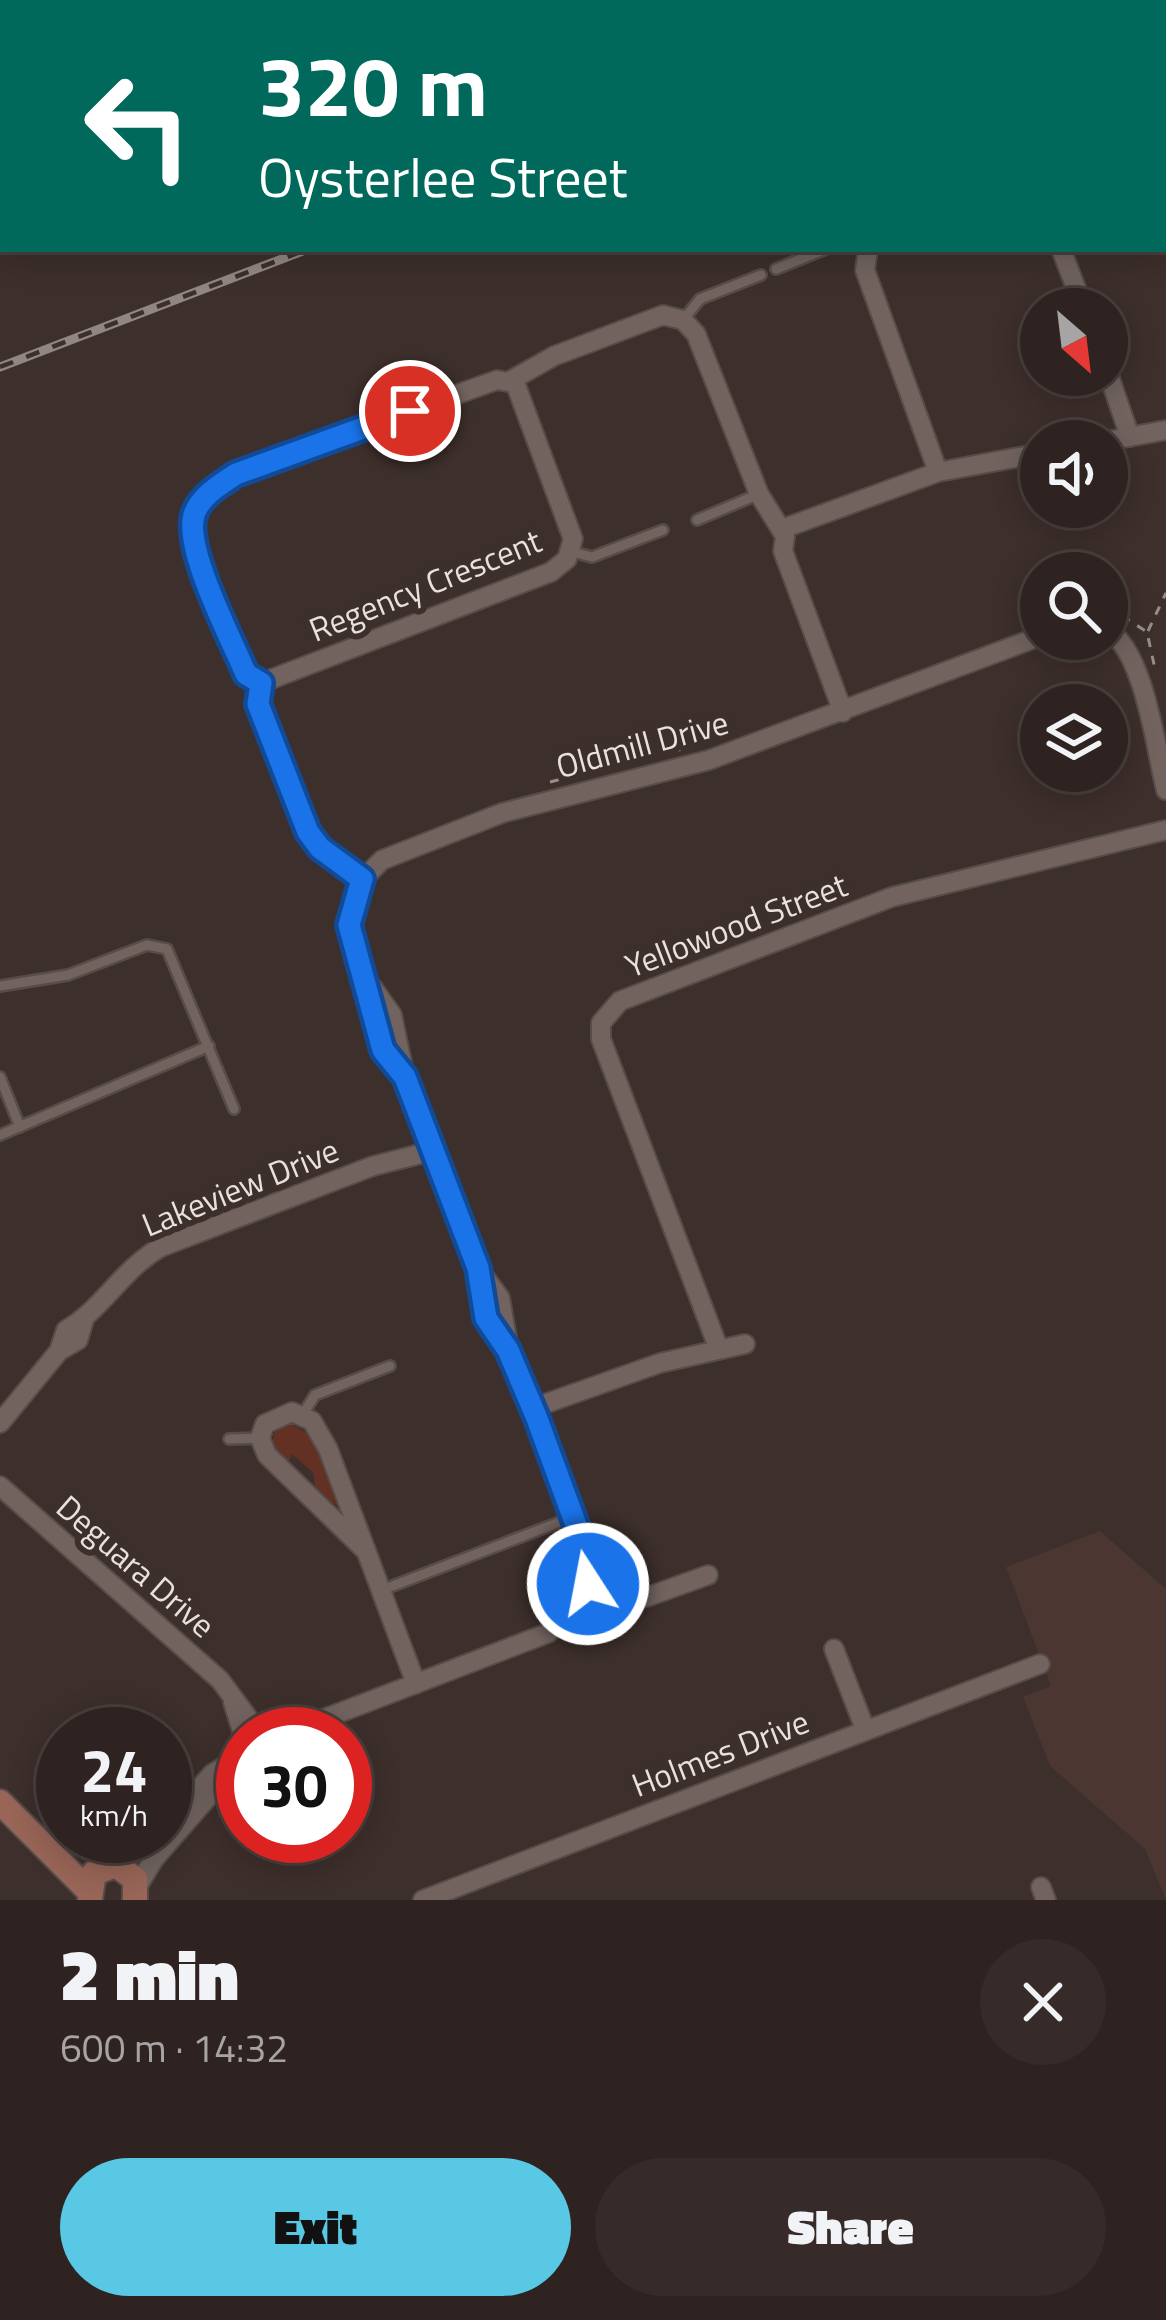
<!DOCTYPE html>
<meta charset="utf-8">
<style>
:root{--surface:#2e2320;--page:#362b29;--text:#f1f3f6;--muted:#a7a4a5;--line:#49403e;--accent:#58c8e4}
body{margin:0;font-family:"Titillium Web",sans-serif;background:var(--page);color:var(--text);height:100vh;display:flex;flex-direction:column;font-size:45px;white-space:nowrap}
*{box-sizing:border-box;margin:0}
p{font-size:39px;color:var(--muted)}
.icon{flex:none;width:66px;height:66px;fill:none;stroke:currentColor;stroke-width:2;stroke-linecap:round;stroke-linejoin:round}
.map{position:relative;height:1900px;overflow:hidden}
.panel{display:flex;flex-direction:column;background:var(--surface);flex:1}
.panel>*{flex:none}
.banner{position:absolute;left:0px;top:0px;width:1167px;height:252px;box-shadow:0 6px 30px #0003,0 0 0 3px var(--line);background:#00695c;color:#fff;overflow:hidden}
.needle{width:78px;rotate:152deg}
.controls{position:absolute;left:1020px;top:288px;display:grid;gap:24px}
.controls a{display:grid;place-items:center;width:108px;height:108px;border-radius:50%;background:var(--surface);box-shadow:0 6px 30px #0003,0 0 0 3px var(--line);font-size:60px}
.speed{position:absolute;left:36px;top:1707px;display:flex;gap:24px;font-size:60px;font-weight:700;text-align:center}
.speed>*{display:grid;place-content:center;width:156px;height:156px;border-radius:50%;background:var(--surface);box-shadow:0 6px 30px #0003,0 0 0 3px var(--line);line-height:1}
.speed small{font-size:30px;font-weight:400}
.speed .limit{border:18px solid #d22;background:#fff;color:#111}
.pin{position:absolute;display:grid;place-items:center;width:102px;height:102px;color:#fff;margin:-51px;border:6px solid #fff;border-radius:50%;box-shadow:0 3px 12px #0007}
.me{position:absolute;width:132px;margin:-66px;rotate:349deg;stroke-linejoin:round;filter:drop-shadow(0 0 9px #0008)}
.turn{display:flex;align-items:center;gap:42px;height:252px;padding:0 60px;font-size:54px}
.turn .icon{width:156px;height:156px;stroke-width:2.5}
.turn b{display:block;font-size:84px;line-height:102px}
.round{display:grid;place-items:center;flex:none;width:126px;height:126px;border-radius:63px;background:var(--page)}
.summary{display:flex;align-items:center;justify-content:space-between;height:204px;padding:0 60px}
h1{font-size:72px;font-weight:800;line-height:90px}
.primary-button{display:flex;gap:24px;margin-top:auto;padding:24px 60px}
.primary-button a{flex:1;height:138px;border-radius:72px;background:var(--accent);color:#111;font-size:48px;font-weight:800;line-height:138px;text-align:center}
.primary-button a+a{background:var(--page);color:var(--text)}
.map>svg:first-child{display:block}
.built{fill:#4b3631}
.green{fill:#633123}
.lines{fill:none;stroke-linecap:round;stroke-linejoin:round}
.stream{stroke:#c28776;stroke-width:4.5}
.lane-casing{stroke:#564c49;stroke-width:14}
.street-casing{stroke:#564c49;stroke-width:22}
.secondary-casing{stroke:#564c49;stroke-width:28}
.path{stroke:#978c88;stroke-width:3;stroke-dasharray:9 9;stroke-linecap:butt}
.lane{stroke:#72635f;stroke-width:9}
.street{stroke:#72635f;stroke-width:18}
.secondary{stroke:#986557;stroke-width:24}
.rail-casing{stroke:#918682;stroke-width:9}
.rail{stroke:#3d2f2b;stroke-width:4.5;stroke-dasharray:14;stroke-linecap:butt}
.route-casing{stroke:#114b97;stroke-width:30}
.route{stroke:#1a73e8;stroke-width:21}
.labels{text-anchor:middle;stroke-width:12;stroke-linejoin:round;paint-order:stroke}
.street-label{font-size:33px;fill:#e9e1de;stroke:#3d2f2b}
</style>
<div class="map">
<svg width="1166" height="1900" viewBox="0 0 1166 1900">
<rect width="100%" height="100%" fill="#3d2f2b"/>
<!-- built -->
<path class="built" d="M1100,1531L1166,1589V1900L1145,1849L1050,1766L1023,1697L1051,1686L1006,1567Z"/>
<!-- green -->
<path class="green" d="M289,1424C324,1434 330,1477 341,1508L316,1492L313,1472L292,1454L288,1463L272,1451L274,1432Z"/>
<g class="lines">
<!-- stream -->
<path class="stream" d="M725,0L727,3
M1130,3L1138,0"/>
<!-- lane casing -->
<g class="lane-casing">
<path id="lane" d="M776,269L826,249
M683,320L700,299L761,275
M697,520L759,494
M569,551L592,557L663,530
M0,986L68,975L147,945L167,949L234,1109
M0,1077L20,1127
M0,1135L209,1046
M303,1414L315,1395L390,1366
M229,1439L260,1438
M382,1590L573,1517"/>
</g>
<!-- street casing -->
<g class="street-casing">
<path id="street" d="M238,3L245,0
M0,94L3,93
M1164,119L1166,118
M868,249L865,270L938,472
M1061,249L1084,309
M1107,370L1130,437
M1107,441L1166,430
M782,529L938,472L1041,453
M1107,629C1145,653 1155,746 1166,790
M261,683L551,572L567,559L573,539L514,380
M362,879L311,837L258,704L261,683L246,674C232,639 181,545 195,512C202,495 221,484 236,474L497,380L508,382L554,356L663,315L683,320L696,334L759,494L785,536L783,551L843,712
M373,988L392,1015L405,1077L478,1268L486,1318L509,1350
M405,1077L383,1050L349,925L360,882L382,860L502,813L709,760L1041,636
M718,1347L601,1039V1023L620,1001L892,897L1166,830
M59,1351L66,1330C103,1309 122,1269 161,1247L373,1166L432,1151
M533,1408L660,1363L745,1344
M0,1423L59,1351L78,1340L84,1320
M0,1486L220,1680L260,1734
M365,1550L267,1455L260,1438L265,1424L292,1412L312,1421L328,1449L416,1684
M587,1587L647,1597L708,1575
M834,1649L865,1729
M233,1702L243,1734
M284,1734L548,1633L582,1600L587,1556L509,1350L500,1298L478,1268
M165,1827L212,1774L240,1757
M116,1865L155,1836
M137,1887L154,1859L243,1757
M1041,1887L1046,1900
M423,1900L1040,1664"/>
</g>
<!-- secondary casing -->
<g class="secondary-casing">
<path id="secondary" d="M0,1802L88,1890
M90,1899L94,1873L116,1865L135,1879V1900"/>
</g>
<!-- path -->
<path class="path" d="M1107,606L1147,632L1155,669
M1148,631L1166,593
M672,752L713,739
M550,782L581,774
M80,1854L86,1845L101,1849"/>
<!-- lane -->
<use href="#lane" class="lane"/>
<!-- street -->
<use href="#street" class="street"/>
<!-- secondary -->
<use href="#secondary" class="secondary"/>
<!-- rail casing -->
<g class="rail-casing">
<path id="rail" d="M947,3L955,0
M0,367L308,249"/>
</g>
<!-- rail -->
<use href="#rail" class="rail"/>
</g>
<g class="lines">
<!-- route casing -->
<g class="route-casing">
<path id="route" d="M410,411L236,474C221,484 202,495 195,512C181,544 232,640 246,674L261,683L258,704L308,832L320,848L362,879L349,925L383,1050L405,1077L478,1268L486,1318L508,1350L536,1416L583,1544L588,1584"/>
</g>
<!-- route -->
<use href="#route" class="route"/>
</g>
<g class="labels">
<!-- street labels -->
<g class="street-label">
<text transform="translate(425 585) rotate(-22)" y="12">Regency Crescent</text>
<text transform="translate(642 744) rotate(-15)" y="12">Oldmill Drive</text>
<text transform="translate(736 925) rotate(-21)" y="12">Yellowood Street</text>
<text transform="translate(240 1187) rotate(-22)" y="12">Lakeview Drive</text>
<text transform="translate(136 1566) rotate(41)" y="12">Deguara Drive</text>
<text transform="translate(720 1753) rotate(-21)" y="12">Holmes Drive</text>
</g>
</g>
</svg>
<div class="controls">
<a><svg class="needle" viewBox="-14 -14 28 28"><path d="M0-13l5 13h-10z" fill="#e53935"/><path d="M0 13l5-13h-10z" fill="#a7a4a5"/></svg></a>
<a><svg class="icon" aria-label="sound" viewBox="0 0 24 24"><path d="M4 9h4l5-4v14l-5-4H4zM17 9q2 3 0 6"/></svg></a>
<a><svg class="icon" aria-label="search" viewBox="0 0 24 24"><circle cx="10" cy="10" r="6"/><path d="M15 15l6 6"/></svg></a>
<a><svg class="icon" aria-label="layers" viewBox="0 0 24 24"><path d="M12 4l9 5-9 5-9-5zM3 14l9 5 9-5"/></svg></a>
</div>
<div class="speed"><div>24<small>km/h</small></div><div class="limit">30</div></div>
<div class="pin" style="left:410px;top:411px;background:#d93025"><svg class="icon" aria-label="arrive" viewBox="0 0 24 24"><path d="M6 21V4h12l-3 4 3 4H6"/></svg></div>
<svg class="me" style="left:588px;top:1584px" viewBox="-20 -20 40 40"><circle r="17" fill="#1a73e8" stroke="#fff" stroke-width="3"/><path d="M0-11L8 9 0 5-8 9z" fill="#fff"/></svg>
<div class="banner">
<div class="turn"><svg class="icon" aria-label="left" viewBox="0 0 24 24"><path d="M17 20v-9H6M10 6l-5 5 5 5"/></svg><div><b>320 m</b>Oysterlee Street</div></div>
</div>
</div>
<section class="panel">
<div class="summary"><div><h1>2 min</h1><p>600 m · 14:32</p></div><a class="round"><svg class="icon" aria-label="close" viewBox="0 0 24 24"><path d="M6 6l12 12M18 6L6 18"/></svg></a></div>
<div class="primary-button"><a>Exit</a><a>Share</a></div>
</section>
